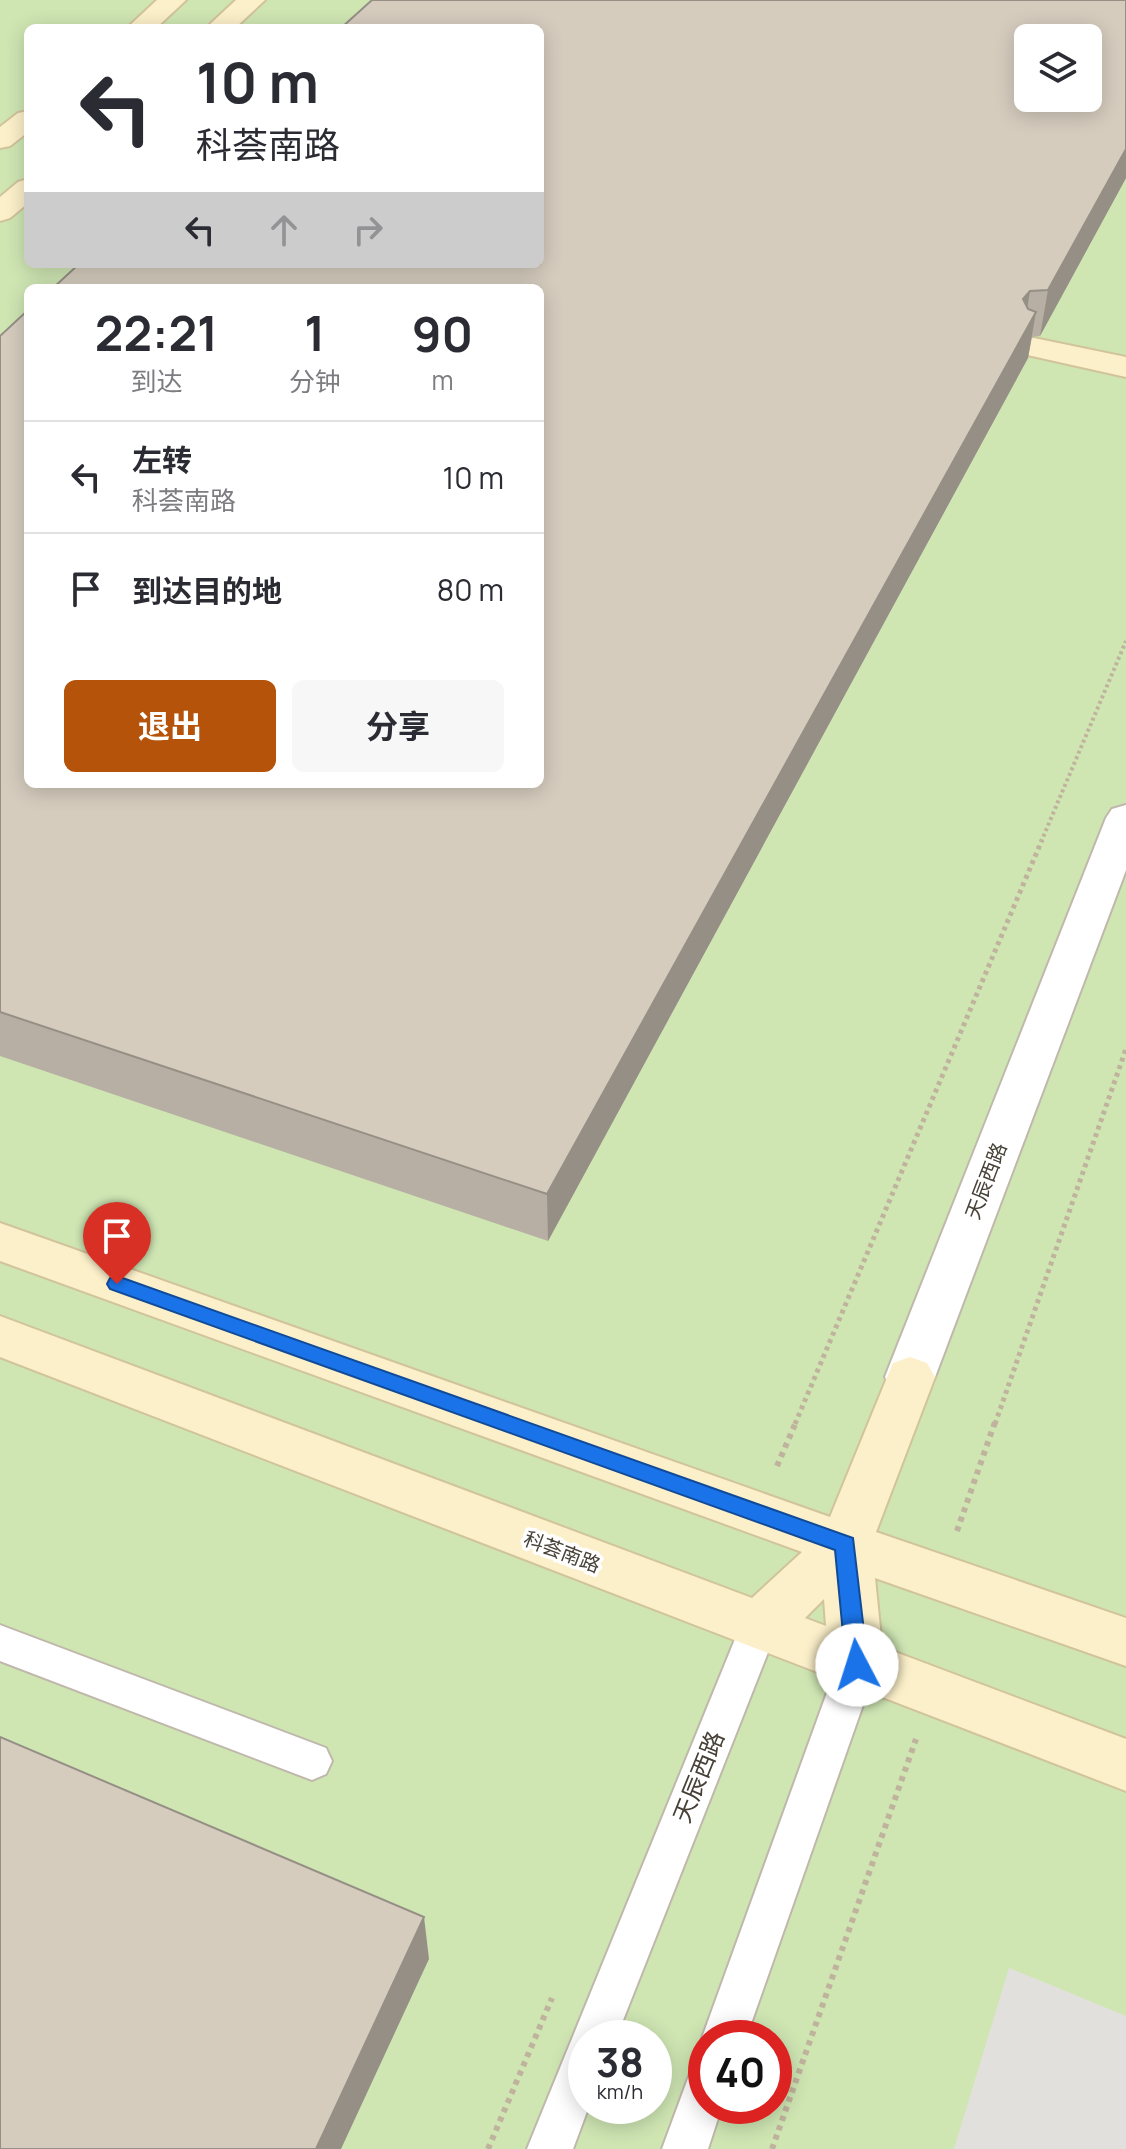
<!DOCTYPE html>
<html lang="zh">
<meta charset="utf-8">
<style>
:root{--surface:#fff;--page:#f7f7f7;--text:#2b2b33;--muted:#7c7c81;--line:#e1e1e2;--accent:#b45309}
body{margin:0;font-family:Manrope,"Noto Sans SC",sans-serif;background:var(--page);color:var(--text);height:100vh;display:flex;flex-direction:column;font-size:30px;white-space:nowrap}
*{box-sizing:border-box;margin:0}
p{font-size:26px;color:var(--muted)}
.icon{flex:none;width:44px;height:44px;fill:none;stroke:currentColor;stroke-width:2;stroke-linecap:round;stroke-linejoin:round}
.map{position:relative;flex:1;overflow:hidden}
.details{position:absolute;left:24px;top:284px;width:520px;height:504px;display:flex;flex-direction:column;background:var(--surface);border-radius:12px;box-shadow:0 4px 20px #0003}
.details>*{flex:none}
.guide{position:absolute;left:24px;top:24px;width:520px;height:244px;border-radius:12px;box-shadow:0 4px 20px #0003;background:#fff;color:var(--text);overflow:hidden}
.controls{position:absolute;left:1014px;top:24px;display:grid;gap:16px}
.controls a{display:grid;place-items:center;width:88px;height:88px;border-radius:12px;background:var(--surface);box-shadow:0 4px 20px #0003;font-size:40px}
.speed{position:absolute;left:568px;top:2020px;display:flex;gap:16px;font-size:40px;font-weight:700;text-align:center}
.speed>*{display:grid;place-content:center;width:104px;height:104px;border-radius:50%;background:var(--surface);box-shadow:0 4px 20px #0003;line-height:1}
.speed small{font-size:20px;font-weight:400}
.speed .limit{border:12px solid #d22;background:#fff;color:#111}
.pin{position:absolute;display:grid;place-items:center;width:68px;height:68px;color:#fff;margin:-82px -34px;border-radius:50% 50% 50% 0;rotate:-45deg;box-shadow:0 0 8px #0007}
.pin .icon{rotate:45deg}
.me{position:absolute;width:88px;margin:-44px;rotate:355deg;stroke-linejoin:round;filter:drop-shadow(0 0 6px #0008)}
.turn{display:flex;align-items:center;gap:28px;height:168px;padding:0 40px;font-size:36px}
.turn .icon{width:104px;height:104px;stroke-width:2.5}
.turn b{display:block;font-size:56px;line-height:68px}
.lanes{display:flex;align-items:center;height:76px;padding:0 40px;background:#0003;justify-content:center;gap:40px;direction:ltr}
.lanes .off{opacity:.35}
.eta{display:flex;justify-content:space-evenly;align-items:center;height:136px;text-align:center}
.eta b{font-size:48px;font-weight:700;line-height:56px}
.action{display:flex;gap:16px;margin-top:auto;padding:16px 40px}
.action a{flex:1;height:92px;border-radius:12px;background:var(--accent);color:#fff;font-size:32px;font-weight:700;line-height:92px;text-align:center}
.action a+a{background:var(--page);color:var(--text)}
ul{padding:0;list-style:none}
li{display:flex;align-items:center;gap:24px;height:112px;padding:0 40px;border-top:2px solid var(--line)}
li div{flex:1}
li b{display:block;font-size:30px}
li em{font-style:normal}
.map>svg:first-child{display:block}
.green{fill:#cfe6b3;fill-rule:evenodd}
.parking{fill:#e2e0dd}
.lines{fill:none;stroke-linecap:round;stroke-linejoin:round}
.lane-casing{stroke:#bfb8ab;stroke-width:4}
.street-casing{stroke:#bfb8ab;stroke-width:4}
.secondary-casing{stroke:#d1c39a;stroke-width:4}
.path-far2{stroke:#c0b39d;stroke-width:4;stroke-dasharray:3 3;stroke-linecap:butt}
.path-far1{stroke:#c0b39d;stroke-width:5;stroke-dasharray:4 4;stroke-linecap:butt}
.path{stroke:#c0b39d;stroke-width:6;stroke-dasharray:5 5;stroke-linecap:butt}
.lane{fill:#fff;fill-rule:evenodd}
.street{fill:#fff;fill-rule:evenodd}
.secondary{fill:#fcf0ca;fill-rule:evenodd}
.wall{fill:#b7afa3}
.shaded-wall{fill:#958f85}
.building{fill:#d5ccbe;stroke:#958f85;stroke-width:2;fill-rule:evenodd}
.route{fill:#1a73e8;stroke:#114b97;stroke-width:2}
.labels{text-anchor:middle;stroke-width:7;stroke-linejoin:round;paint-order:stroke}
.street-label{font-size:20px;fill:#474137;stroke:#fff}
.near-street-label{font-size:24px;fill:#474137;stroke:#fff}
</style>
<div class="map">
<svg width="1126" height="2149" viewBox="0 0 1126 2149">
<rect width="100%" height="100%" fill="#f3f0e9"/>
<!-- green -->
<path class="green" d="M0,0H1126V2149H0ZM28,28H540V264H28ZM1028,38H1088V98H1028ZM28,288H540V784H28ZM586,2038H654V2106H586ZM706,2038H774V2106H706Z"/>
<!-- parking -->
<path class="parking" d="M1009,1968L1126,2016V2149H954Z"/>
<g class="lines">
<!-- lane casing -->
<g class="lane-casing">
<path id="lane" d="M759,1609L773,1615L778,1627L616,2038H586V2106H589L573,2149H527L740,1627L745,1615Z
M0,1625L326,1748L332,1761L326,1774L312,1780L0,1661Z
M857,1647L871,1652L877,1665L746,2038H706V2048L702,2038L837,1665L843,1652Z
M706,2067V2106H722L708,2149H662L690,2073Z"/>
</g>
<!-- street casing -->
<g class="street-casing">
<path id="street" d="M1126,805V870L935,1377L927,1391L910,1397L893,1391L885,1377L1106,818L1112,809Z"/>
</g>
<!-- secondary casing -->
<g class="secondary-casing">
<path id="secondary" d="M157,0H186L156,28H127Z
M236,0H265L235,28H206Z
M28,111V132L10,146L0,148V127L18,113Z
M28,179V203L10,218L0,221V197L18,182Z
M1034,338L1126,357V377L1023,354L1018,347L1023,340Z
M0,1223L830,1517L893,1363L910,1357L927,1363L935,1377L876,1532L1126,1618V1666L875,1578L882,1647L1126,1739V1791L0,1357V1316L752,1598L802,1552L0,1261ZM824,1599L826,1626L805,1618Z"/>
</g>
<!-- path-far2 -->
<path class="path-far2" d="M1041,842L1126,641"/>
<!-- path-far1 -->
<path class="path-far1" d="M795,1424L1042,840
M995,1424L1126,1049"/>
<!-- path -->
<path class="path" d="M777,1466L796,1422
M957,1531L995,1422
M488,2149L552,1998
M772,2149L916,1739"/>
<!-- lane -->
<use href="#lane" class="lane"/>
<!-- street -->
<use href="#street" class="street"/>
<!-- secondary -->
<use href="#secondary" class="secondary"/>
</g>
<!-- wall -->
<path class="wall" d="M1126,0V178L1040,336L1032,337L1028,358L548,1241L0,1056V336Z"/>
<!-- shaded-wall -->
<path class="shaded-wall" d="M1126,149V178L1040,336L1048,290Z
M1030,291L1023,335L1036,312L1028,358L548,1241L547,1194L1023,299Z
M424,1917L429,1959L341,2149H316Z"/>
<!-- building -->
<path class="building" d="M372,0H1126V149L1048,290L1030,291L1023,299L1028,309L1036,312L547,1194L0,1012V336L28,310V784H540V288H53L79,264H540V28H341ZM1028,38H1088V98H1028Z
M0,1737L424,1917L316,2149H0Z"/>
<!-- route -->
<path class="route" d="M117,1276L853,1538L868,1665L865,1672L857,1675L849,1672L846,1665L835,1550L110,1289L107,1284L110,1278Z"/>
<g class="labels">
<!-- street labels -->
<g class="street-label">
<text transform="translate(986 1181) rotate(-69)" y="7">天辰西路</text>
<text transform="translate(562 1552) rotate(21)" y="7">科荟南路</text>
</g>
<!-- near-street labels -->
<g class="near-street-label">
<text transform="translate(699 1777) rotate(-68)" y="8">天辰西路</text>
</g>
</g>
</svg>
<div class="controls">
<a><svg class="icon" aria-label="layers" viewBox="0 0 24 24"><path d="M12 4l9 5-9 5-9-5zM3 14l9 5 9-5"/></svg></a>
</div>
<div class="speed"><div>38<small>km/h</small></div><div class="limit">40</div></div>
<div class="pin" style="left:117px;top:1284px;background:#d93025"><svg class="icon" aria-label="arrive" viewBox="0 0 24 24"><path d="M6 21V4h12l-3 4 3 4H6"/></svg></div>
<svg class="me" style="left:857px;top:1665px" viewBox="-20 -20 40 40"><circle r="19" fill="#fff"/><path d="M0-13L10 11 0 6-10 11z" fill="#1a73e8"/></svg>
<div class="guide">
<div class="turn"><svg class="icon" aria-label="left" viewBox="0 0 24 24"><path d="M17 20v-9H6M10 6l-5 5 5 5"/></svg><div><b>10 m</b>科荟南路</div></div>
<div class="lanes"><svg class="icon" aria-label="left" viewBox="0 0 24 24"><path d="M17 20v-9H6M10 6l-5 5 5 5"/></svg><svg class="icon off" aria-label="ahead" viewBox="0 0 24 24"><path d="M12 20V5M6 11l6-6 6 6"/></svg><svg class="icon off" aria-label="right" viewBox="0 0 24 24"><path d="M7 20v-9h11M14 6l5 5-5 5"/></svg></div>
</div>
<section class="details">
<div class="eta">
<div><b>22:21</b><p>到达</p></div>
<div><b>1</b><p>分钟</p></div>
<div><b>90</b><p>m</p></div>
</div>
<ul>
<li><svg class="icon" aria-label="left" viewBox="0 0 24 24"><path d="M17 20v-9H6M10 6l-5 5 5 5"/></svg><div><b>左转</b><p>科荟南路</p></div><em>10 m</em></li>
<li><svg class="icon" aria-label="arrive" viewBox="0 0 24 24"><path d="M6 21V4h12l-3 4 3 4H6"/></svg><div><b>到达目的地</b></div><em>80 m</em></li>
</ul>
<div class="action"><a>退出</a><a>分享</a></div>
</section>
</div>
